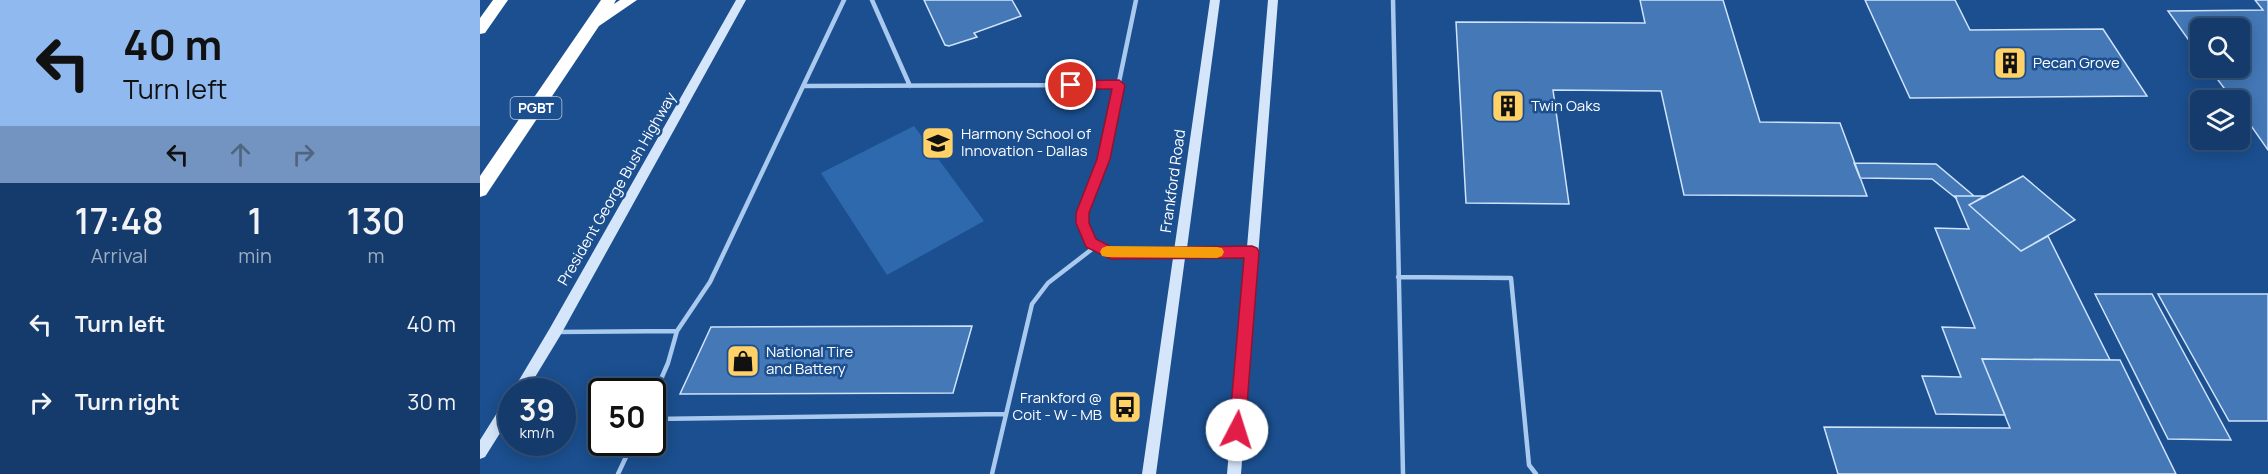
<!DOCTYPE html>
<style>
:root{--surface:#143b6b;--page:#1d4271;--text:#f1f3f6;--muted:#9dadc1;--line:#33557e}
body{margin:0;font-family:Manrope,sans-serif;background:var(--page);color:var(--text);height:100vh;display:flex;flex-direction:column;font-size:22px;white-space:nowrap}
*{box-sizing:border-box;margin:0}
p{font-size:20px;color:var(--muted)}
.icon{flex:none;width:33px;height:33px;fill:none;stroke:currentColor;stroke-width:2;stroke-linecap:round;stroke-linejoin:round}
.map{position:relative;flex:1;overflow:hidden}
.drawer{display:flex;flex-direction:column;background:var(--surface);width:480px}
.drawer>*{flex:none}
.top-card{background:#90b9f0;color:#111;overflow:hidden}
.tools{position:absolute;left:1710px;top:18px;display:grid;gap:12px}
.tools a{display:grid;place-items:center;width:60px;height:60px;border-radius:9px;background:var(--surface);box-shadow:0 3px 15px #0003,0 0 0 2px var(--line);font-size:30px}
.speed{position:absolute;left:18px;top:378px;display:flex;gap:12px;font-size:30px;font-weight:700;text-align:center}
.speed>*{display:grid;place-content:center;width:78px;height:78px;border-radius:50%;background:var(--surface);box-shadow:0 3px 15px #0003,0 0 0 2px var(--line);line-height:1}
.speed small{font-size:15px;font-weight:400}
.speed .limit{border:3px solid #111;border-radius:9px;background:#fff;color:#111}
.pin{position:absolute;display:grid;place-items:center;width:51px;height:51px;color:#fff;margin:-26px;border:3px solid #fff;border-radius:50%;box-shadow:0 2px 6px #0007}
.me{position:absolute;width:66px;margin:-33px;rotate:5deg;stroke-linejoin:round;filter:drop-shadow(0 0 4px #0008)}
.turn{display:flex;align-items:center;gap:21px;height:126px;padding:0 24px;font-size:27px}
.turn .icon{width:78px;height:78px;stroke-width:2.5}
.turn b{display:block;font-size:42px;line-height:51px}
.lanes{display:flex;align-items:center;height:57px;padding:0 24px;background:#0003;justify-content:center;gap:30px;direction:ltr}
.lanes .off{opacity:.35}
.eta{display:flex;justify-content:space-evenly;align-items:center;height:102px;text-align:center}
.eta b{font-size:36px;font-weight:600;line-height:42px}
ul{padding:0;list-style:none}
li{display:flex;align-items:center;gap:18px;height:78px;padding:0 24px}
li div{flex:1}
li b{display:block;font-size:22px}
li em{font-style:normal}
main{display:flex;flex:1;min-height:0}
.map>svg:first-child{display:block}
.green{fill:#2e69ad}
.building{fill:#4478b7;stroke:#cfe3fa;stroke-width:1.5}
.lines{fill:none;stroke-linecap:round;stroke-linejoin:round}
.service{stroke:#a9c9ee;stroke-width:4.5}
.secondary{fill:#d6e6fa;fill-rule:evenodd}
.motorway{fill:#fff;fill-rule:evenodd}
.route{fill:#e11d48;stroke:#92132f;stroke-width:1.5}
.slow{fill:#f59e0b}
.labels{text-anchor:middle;stroke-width:5;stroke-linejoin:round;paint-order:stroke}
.shield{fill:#1b4f8f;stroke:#bbcadd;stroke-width:1.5}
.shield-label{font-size:14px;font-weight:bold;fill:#fff}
.poi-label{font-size:15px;fill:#fff;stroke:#1b4f8f;text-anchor:start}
.street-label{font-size:15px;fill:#fff;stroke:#1b4f8f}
</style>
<main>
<section class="drawer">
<div class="top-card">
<div class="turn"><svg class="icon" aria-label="left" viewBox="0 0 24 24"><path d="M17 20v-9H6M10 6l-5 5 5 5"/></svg><div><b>40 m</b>Turn left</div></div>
<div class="lanes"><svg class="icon" aria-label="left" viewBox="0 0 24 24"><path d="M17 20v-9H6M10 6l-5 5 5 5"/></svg><svg class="icon off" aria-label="ahead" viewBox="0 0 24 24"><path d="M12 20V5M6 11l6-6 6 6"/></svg><svg class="icon off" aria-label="right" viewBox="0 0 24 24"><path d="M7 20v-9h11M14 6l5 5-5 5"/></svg></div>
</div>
<div class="eta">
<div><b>17:48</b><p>Arrival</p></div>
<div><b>1</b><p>min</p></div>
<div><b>130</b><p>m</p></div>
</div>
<ul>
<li><svg class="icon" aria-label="left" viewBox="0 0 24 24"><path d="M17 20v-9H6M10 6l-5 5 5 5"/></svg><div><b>Turn left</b></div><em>40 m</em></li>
<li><svg class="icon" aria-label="right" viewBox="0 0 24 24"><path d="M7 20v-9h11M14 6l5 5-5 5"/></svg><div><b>Turn right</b></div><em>30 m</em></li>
</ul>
</section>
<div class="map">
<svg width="1788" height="474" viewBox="0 0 1788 474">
<rect width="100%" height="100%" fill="#1b4f8f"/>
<!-- green -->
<path class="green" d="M434,126L504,221L407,275L341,173Z"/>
<!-- building -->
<path class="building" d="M444,0H532L541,16L494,33L497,37L469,46L465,45Z
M1160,0H1243L1280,122L1360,123L1387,196L1204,195L1181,91L1073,90L1089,204L986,203L976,22L1165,23Z
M1385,0H1475L1490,30L1623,29L1667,96L1430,98Z
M1775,0H1788V150L1760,110V100H1753L1729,68H1760V28H1720V56L1688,11L1783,10Z
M1374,163L1456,164L1494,196H1475L1477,199L1452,179L1380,178Z
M1543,176L1595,220L1541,251L1489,205Z
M1475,196H1505L1489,205L1541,251L1568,236L1630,360L1502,359L1525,415L1456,414L1442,376L1481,377L1462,327L1495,328L1455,228L1489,229Z
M1615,294H1672L1751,440L1688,439Z
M1678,294H1788V421H1749Z
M492,326L473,393L200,394L231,327Z
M1502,359L1640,360L1696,474H1358L1344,427L1530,428Z"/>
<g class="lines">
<!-- service -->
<path class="service" d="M392,0L430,86
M656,0L623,159L606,202L602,223L611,243L631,253H697
M913,0L923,474
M323,86L639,85
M918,277L1031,278L1049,465L1056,474
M77,332L197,331L230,282L364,0
M172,400L188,363L197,331
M172,419L525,414
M138,474L153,442
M512,474L552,304L568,283L616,246"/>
<!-- secondary -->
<path class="secondary" d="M256,0H266L80,336L46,392H32L70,328Z
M730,0H740L707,248L767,247L788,0H798L761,474H747L766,257L705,258L676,474H662Z
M32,395V414L5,457L0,459V440L27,397Z"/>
<!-- motorway -->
<path class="motorway" d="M13,0H28L5,33L0,34V18Z
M121,0H136L134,4L140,0H157L119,26L6,195L0,197V176Z"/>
</g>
<!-- route -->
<path class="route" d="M639,80L645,85L630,159L609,213V223L616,239L633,248L772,246L777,248L779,252L765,430L763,435L757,437L752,435L749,430L764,258L631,259L606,247L596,223V213L617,159L632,89H591L585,85L591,81Z"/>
<!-- slow -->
<path class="slow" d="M627,246L737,247L742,248L744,252L742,256L737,258L627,257L622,256L620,252L622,248Z"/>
<!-- icons -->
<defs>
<g id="building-square" transform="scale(1.725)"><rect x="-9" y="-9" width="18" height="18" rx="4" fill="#ffd166" stroke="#1b4f8f"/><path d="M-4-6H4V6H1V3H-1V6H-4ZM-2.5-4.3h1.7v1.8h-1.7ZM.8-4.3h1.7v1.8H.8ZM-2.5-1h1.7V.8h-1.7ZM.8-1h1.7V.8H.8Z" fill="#111"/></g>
<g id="school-square" transform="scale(1.725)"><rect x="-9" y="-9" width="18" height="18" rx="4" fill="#ffd166" stroke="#1b4f8f"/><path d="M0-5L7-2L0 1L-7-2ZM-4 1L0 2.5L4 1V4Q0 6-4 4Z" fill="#111"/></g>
<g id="shop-square" transform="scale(1.725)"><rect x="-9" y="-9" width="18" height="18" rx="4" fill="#ffd166" stroke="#1b4f8f"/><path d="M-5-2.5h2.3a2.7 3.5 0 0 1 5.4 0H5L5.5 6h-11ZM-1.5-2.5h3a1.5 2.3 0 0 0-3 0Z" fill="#111"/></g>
<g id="bus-square" transform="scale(1.725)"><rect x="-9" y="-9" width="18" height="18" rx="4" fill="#ffd166" stroke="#1b4f8f"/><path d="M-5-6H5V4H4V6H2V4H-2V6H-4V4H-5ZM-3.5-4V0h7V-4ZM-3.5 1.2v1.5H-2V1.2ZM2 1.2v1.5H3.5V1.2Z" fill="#111"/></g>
</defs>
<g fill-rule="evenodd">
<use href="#building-square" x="1530" y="63"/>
<use href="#building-square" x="1028" y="106"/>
<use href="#school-square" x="458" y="143"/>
<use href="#shop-square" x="263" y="361"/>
<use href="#bus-square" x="645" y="407"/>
</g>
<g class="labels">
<!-- shield labels -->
<rect class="shield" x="30.5" y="97" width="51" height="22" rx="4.5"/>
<g class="shield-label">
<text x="56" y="113">PGBT</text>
</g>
<!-- poi labels -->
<g class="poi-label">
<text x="1553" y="68">Pecan Grove</text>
<text x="1051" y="111">Twin Oaks</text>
<text x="481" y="139">Harmony School of<tspan x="481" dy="17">Innovation - Dallas</tspan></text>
<text x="286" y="357">National Tire<tspan x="286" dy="17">and Battery</tspan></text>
<text x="622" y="403" text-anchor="end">Frankford @<tspan x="622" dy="17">Coit - W - MB</tspan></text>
</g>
<!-- street labels -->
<g class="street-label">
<text transform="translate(693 181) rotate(-82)" y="5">Frankford Road</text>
<text transform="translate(137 189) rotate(-60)" y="5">President George Bush Highway</text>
</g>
</g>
</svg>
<div class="tools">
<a><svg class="icon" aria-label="search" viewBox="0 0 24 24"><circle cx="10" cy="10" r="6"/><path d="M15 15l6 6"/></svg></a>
<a><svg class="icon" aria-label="layers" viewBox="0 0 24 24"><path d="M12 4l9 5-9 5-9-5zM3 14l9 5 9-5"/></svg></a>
</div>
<div class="speed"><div>39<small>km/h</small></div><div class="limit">50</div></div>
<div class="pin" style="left:591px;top:85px;background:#d93025"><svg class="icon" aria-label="arrive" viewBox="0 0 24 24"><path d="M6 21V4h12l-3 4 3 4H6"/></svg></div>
<svg class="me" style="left:757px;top:430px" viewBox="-20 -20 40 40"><circle r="19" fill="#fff"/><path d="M0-13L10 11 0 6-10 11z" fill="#e11d48"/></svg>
</div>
</main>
